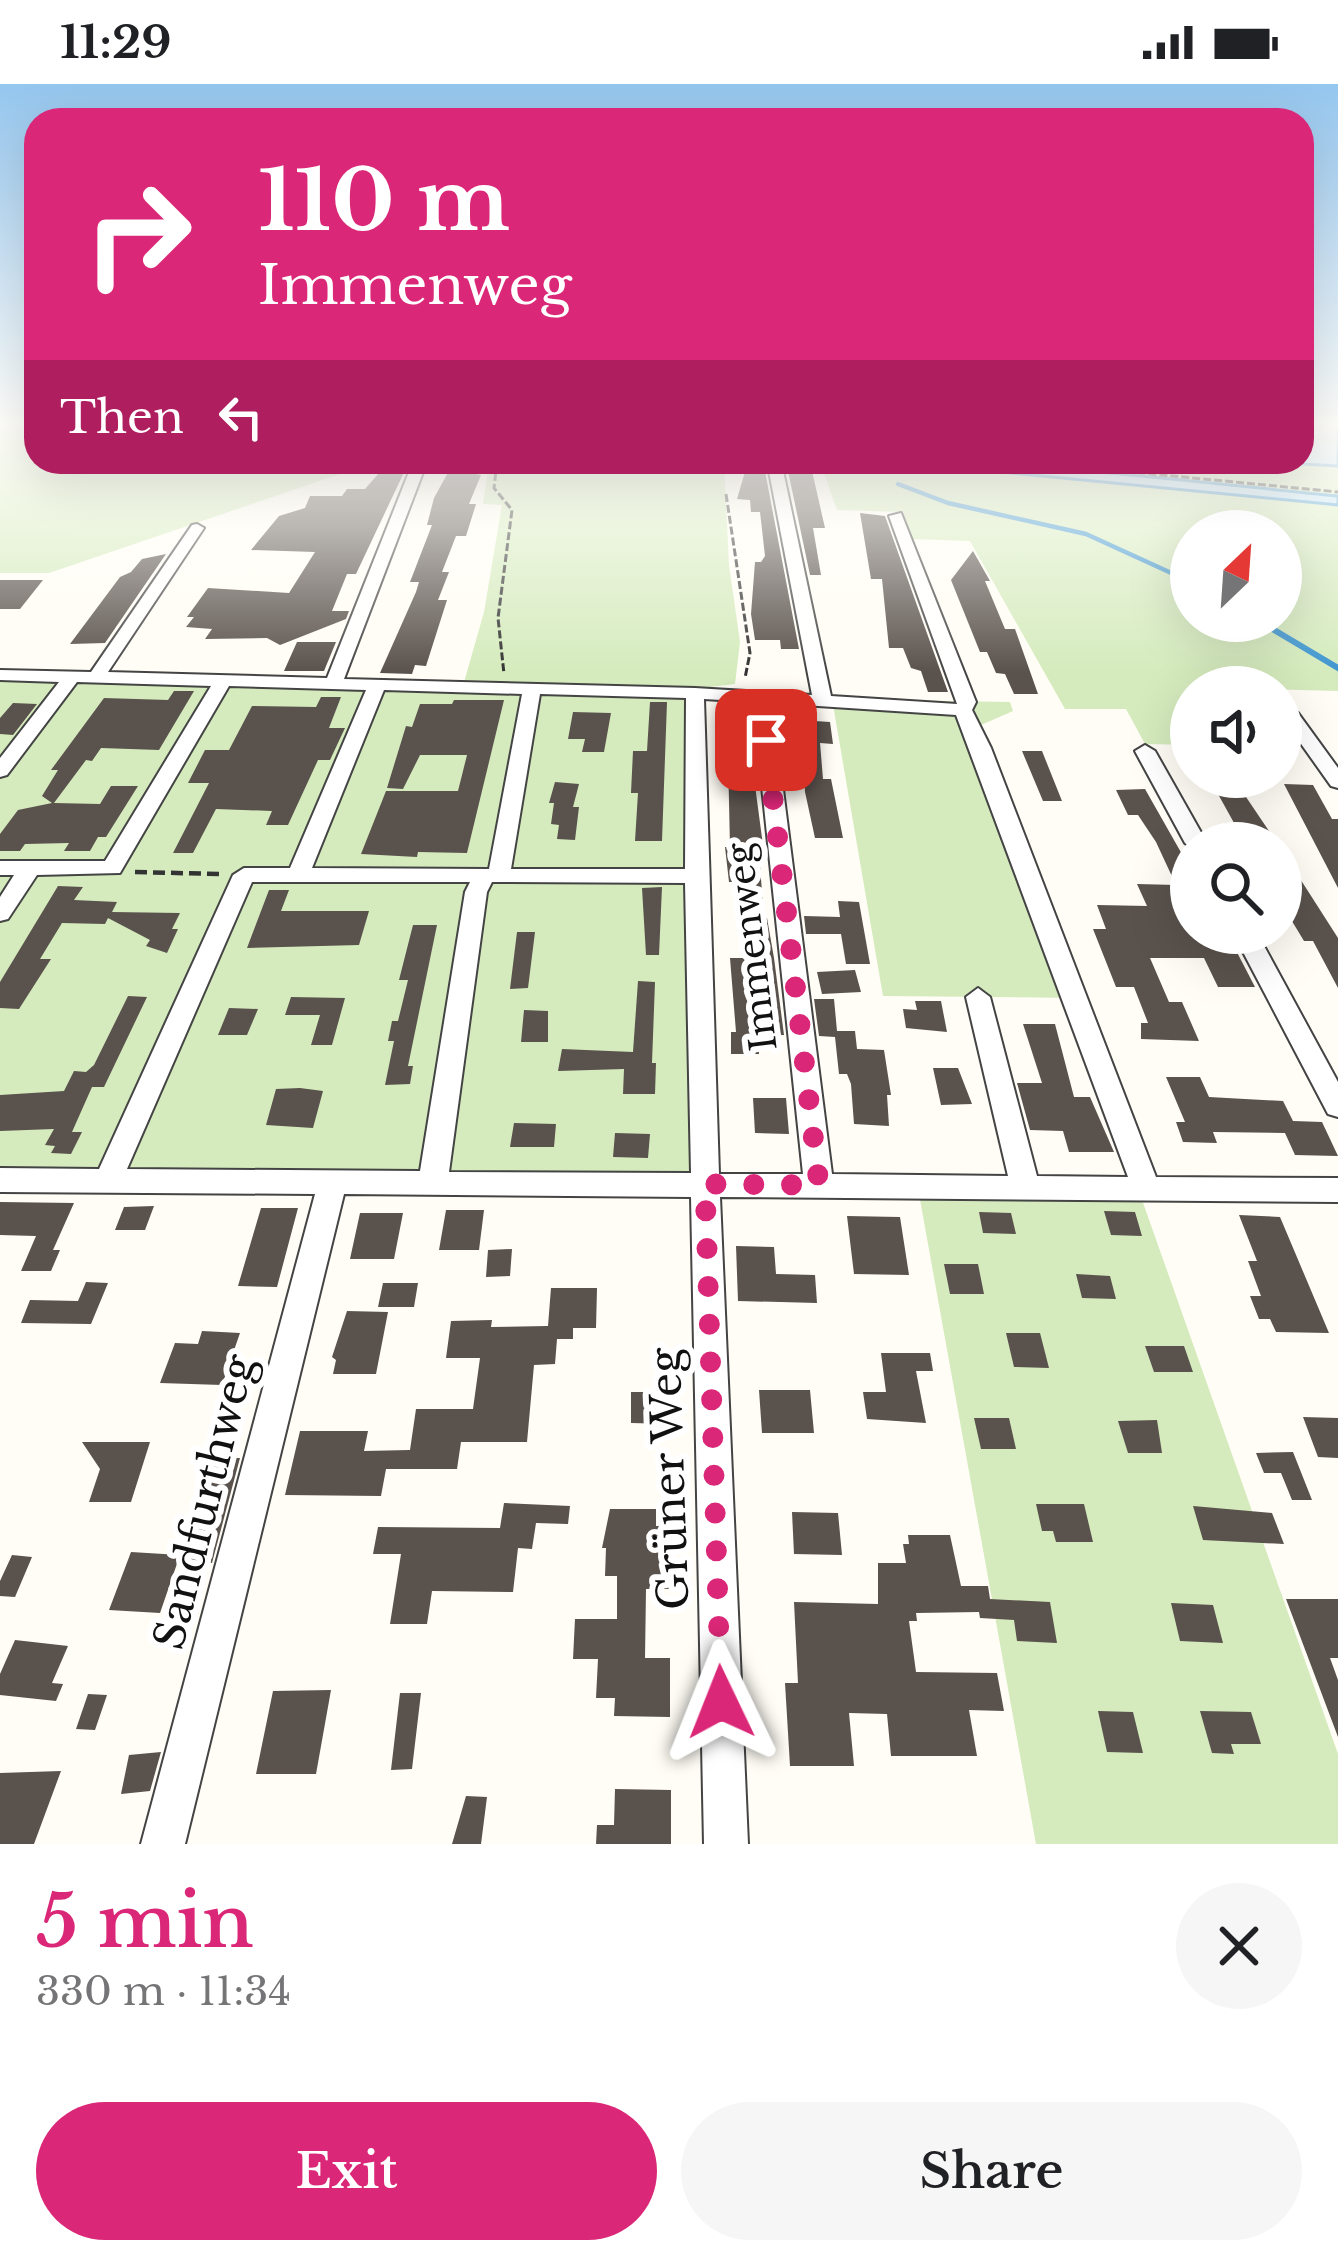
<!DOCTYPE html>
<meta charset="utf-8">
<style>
:root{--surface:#fff;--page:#f6f6f6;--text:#202124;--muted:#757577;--accent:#db2777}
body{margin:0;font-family:"Libre Baskerville",serif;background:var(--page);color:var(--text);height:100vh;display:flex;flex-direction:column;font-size:45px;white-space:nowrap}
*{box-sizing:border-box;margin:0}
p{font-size:39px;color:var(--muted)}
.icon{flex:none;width:66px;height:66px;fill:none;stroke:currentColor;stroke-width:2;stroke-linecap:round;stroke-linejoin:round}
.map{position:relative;height:1760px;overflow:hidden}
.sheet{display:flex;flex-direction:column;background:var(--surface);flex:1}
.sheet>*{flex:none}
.hud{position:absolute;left:24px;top:24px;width:1290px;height:366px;border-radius:36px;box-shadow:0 12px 48px #0002;background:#db2777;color:#fff;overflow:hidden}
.needle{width:78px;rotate:25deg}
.fabs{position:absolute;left:1170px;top:426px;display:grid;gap:24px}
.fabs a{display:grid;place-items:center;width:132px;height:132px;border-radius:50%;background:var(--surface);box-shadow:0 12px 48px #0002;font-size:60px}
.pin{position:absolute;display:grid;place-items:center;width:102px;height:102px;color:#fff;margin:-51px;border-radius:24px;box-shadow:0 6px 18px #0006}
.me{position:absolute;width:132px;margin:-66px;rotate:358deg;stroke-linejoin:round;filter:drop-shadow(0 0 9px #0008)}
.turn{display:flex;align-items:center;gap:42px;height:252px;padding:0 36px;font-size:54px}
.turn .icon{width:156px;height:156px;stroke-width:2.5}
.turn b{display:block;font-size:84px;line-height:102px}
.then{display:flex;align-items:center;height:114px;padding:0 36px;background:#0003;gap:24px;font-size:45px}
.round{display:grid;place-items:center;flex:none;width:126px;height:126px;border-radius:63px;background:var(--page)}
.head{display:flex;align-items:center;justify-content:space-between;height:204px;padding:0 36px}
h1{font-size:72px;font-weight:600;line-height:90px;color:var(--accent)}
.action{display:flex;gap:24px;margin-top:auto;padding:24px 36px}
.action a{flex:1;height:138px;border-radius:72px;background:var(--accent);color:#fff;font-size:48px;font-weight:600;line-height:138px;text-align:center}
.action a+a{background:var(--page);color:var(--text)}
.status{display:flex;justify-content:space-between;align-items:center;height:84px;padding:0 60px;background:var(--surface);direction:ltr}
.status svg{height:33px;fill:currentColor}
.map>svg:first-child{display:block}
.green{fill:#d5ebbd;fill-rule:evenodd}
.water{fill:#b9e0f7;stroke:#3f96cf;stroke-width:3}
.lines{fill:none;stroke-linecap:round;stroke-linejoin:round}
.stream-far1{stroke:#3f96cf;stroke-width:4.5}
.stream{stroke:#3f96cf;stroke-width:6}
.building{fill:#5a524d}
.minor-casing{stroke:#444;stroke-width:4}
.path-far1{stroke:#333;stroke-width:3;stroke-dasharray:8 3;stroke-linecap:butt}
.path{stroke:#333;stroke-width:4.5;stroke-dasharray:12 6;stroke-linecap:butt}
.minor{fill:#fff;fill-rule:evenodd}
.route{stroke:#db2777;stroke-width:21;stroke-dasharray:0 37.8}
.labels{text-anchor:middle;stroke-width:12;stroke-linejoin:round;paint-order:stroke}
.street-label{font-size:36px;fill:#111;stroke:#fff}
.near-street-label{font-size:42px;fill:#111;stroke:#fff}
</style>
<div class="status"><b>11:29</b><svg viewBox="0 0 49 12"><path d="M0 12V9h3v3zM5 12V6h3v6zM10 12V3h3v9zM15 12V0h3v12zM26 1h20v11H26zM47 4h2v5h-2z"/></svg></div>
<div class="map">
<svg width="1338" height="1760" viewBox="0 0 1338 1760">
<rect width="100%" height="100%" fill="#fffdf5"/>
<!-- green -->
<path class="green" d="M0,341H36V378H354L346,388L49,489H0Z
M1302,341H1338V607L1191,603V661L1145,660L1126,625H1065L970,457L911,455L901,428L837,426L820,378H1302ZM1191,447H1281V537H1191Z
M489,378H724L729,481L740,558L735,600L694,605L463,602L484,528L502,421L483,420Z
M0,594L689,613L691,1090L0,1088Z
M832,615L1010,618L1013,627L981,641L1081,914L883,912Z
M919,1110L1141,1113L1338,1670V1760H1036Z"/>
<!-- water -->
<path class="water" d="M1302,341H1338V382L1265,378H1302Z
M899,378C1045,378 1192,398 1338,412V421Z"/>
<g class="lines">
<!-- stream-far1 -->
<path class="stream-far1" d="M898,400L948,419L1086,450L1191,498"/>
<!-- stream -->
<path class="stream" d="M1259,537L1338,584"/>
</g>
<!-- building -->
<path class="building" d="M386,381L407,382L356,490H347L332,527H349L346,535L280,561L267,554L205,555L212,545L186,543L194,533H187L208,504L289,509L315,468L251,466L279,432L305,424L310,412H342L347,405H365Z
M747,381L764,382L799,565H781L780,556H755L751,530L755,478H761L765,472L760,428H751L750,416L737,415Z
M450,385L481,391L469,420H476L466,452H456L442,488H449L438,516H447L426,582L415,581L412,590L380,589L416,508L419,498H410L432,441H427L434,414Z
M788,387H812L825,444H813L821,491H810Z
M860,429L885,432L948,608H928L921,587L911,584L903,564H889L882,495H871Z
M973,467L990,497H985L1005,545H1015L1038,610H1014L1005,590L996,589L987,568H980L951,496Z
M166,470L105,559L70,560L120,493L131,488L142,475Z
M0,496H43L20,525H0Z
M297,558H336L324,587H284Z
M174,607H194L159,666L101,664L92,677L86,676L54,719L100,720L111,702H138L106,753H98L90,767H64L69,759L25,760L20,767H0V750L18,726L52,719L42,712L58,686H51L104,614L168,616Z
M321,613H341L329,644H345L330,676H318L288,741H266L272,727L216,725L193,769H173L209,699H188L205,666H229L252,622L316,623Z
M454,616H504L467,769L418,768L417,773L361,770L386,707H458L467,671H420L403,705L387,704L406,642L412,643L420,620H452Z
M650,618H667L662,757H635L638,709H631L633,667H647Z
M13,619L37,620L13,651L0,650V634Z
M727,626H745L764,769H759L764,834H767L774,874L784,951H758L759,970H731V948H736L730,874H744L739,812L734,798H729L725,763H730Z
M573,628L611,629L604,668H582L585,655H568Z
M800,636L830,638L833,660L820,659L823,695H831L843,754H815L805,708Z
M1022,667H1042L1062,717H1043Z
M555,698L579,700L573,723H579L575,756L557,755L559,741L551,740L554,719H549Z
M1284,700L1313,701L1332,735H1338V804Z
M1145,705L1191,786V849L1228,851L1255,903H1218L1204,874H1150L1169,918H1182L1199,957L1141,955V939H1148L1134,903H1116L1093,845H1106L1097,821L1147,822L1137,800L1176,801L1156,758L1138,731H1128L1116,706Z
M1218,710H1244L1277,759L1244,757Z
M1281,765L1338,854V904L1313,857H1304L1281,819Z
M58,802L83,803L74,816L117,818L112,828L180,829L172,845H178L167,869L146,862L150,856L108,834L105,840L62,839L40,875H51L19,925L0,924V898Z
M662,803L659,871H646L642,804Z
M269,806H289L281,827H369L359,861L247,864Z
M838,817L859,818L870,880H846L841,850H806L804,832L840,833Z
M413,841H437L408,982H413L410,1000L385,1001L394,957H388L392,937H398L408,896H399Z
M517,848H535L528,904L510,905Z
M855,886L861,908L822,910L817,888Z
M638,897L655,898L652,979H656L655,1010H623L624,985L558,987L562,965L633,968Z
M128,912L147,913L104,1003H92L72,1048H82L71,1070L51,1069L55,1062L45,1061L54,1045L0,1047V1011L64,1007L74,987L86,988L94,981Z
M291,913L345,914L332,961H311L320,931H285Z
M814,915H834L837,947H855L857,965L884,966L891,1011H887L889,1042L854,1040L851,1000L847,990H839L835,953L819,952Z
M915,917H941L947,948L906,944L903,925L917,926Z
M229,924L258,925L247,951H218Z
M524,926L548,927V958H521Z
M1023,940H1055L1074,1013H1090L1114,1068H1069L1063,1047L1030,1046L1017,999H1042Z
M933,984H958L972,1020L941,1021Z
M1166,993H1200L1209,1013L1283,1017L1293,1037L1322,1038L1338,1072L1295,1071L1285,1049L1213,1048L1217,1059L1183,1058L1176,1038H1185Z
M300,1004L323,1007L313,1044L266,1041L276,1005Z
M753,1014H786L789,1050L755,1049Z
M514,1039L556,1040L554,1063H510Z
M615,1049L650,1050L648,1074L613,1073Z
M0,1118L74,1119L53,1166H60L51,1187H21L36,1152L0,1151Z
M154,1122L145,1146H115L124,1123Z
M261,1124H298L277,1203L238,1202Z
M446,1126H484L479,1166H439Z
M1104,1127L1135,1128L1142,1152L1111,1151Z
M979,1128L1011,1129L1016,1150L983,1149Z
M360,1129H403L394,1175H350Z
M1239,1131L1280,1133L1329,1249L1276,1248L1270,1235H1259L1250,1212H1261L1248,1177H1257Z
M847,1132L900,1133L909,1191L854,1190Z
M736,1162L774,1163L776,1190L815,1191L817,1219L738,1217Z
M512,1165L510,1192L486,1193L488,1166Z
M944,1180H978L984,1210H950Z
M1076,1190L1110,1192L1116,1215L1082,1214Z
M86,1198L108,1199L91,1240L21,1239L30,1216L78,1217Z
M383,1199H418L414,1223H378Z
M551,1204H597L596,1244H573V1255H557L555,1280L534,1281L527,1358H461L457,1385H386L381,1412L285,1411L300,1347H368L364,1367L410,1366L416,1325H473L480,1274H446L451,1237L492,1236L491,1243L548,1242Z
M347,1227L388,1228L376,1290H333L336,1276L332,1273Z
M202,1247L240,1249L222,1301L160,1299L175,1259L198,1260Z
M1006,1249H1040L1049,1284L1014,1283Z
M1145,1262H1184L1193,1288H1154Z
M881,1269H930L933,1287H916L926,1339L867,1335L863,1308H886Z
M759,1306H810L814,1349H762Z
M631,1308H670V1340L631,1339Z
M1303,1333L1338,1334V1374L1318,1373Z
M974,1334H1009L1016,1365H981Z
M1157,1336L1162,1369H1128L1118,1337Z
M82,1358H150L131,1418H89L100,1385Z
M1293,1368L1312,1416H1292L1281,1389H1264L1256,1369Z
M215,1374H240L212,1479L181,1476L195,1443Z
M504,1419L570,1422L568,1440L536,1439L532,1465L518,1464L513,1508L432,1507L427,1540H390L401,1470H373L378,1443L500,1444Z
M1036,1420H1084L1093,1458H1056L1053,1447H1042Z
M1193,1422L1272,1429L1284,1460L1203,1456Z
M610,1425H656V1442H673V1505H646L645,1574H670V1633L614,1632L615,1614H596L598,1575H573L575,1535H617V1492H605L606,1464H602Z
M792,1428L838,1429L842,1471L794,1470Z
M908,1451H950L961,1502H988L990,1515L1050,1518L1057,1559L1017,1557L1014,1536L980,1534L979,1528L916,1529L917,1537H909L916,1588L997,1589L1004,1627L969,1626L977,1672H891L887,1630L849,1629L854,1682H790L785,1599H798L794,1518L878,1520V1479H906L903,1460H909Z
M131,1468L180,1471L160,1529L109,1526Z
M12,1471L32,1473L15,1513L0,1512V1497Z
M1286,1515H1338V1574H1330L1338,1596V1653Z
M1171,1519L1213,1521L1223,1559L1180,1557Z
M15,1556L68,1562L52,1599L63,1600L56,1617L0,1611V1590Z
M331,1606L316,1690H256L273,1607Z
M400,1609H421L412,1685L391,1686Z
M88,1610L107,1611L95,1646L76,1645Z
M1098,1627L1133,1628L1143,1669L1107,1668Z
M1200,1627L1251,1628L1261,1660H1231L1234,1670L1212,1669Z
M161,1668L150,1707L121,1710L129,1671Z
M61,1687L34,1760H0V1689Z
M615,1705L671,1706V1760H596L597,1741H614Z
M466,1712L487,1713L481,1760H452Z"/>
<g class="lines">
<!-- minor casing -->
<g class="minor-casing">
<path id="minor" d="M413,378H427L344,595L695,604L812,611L768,382L775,378L782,382L831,612L957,620L889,432L901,429L976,618L972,626L991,664L1156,1093L1338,1094V1118L720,1113L748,1760H704L691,1113L344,1110L185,1760H141L315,1110L0,1108V1084L99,1085L233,791L244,784H290L366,606L229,602L120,789L37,791L8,835L0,837V813L14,791H0V777H105L211,602L77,598L7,691L0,693V674L59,598L0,596V586L91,588L192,441L197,440L204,444L108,588L327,594ZM384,606L522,610L489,785L312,784ZM540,610L686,614L685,785H511ZM704,615L753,618L803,1090H719ZM772,619L956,631L1128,1093L1037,1092L990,913L978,904L966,913L1008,1092L832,1090ZM252,798H470L465,808L420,1087L127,1085ZM492,798L685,799L691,1089L449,1088L487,808Z
M1291,627L1298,629L1338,684V704L1331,702L1282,633Z
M1145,661L1155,667L1207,759H1191V764L1185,759L1135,667Z
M1233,849H1257L1338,998V1033L1328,1030Z"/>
</g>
<!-- path-far1 -->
<path class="path-far1" d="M497,378L494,404L512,426L498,534L504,590
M1028,378L1338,408
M726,410L750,569L745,594"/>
<!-- path -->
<path class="path" d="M135,788L220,790"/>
<!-- minor -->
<use href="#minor" class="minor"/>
</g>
<!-- sky -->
<linearGradient id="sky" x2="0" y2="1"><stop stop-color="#95c6ee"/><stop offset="0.58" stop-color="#fffefa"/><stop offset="1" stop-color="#fffefa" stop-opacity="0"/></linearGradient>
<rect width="1338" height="588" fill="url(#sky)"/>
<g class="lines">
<!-- route -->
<path class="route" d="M721,1618L705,1100L819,1101L766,656"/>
</g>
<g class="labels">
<!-- street labels -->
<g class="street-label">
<text transform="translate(751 863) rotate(-97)" y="13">Immenweg</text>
</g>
<!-- near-street labels -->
<g class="near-street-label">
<text transform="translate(669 1395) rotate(-92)" y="15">Grüner Weg</text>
<text transform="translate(204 1418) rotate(-76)" y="15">Sandfurthweg</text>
</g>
</g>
</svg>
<div class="fabs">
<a><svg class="needle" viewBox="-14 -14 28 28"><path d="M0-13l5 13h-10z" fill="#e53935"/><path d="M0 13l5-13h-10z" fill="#757577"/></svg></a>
<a><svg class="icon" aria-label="sound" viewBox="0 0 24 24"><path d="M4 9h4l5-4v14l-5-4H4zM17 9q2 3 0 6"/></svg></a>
<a><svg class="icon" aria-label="search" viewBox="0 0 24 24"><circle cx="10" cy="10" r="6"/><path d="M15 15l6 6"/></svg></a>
</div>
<div class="pin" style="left:766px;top:656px;background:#d93025"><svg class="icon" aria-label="arrive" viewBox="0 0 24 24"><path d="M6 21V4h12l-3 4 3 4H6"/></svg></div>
<svg class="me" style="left:721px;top:1618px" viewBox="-20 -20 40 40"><path d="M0-17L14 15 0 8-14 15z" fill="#db2777" stroke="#fff" stroke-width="4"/></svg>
<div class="hud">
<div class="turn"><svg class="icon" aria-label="right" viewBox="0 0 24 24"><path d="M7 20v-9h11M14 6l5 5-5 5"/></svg><div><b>110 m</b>Immenweg</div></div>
<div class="then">Then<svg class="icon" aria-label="left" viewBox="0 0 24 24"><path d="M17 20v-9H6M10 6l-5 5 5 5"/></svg></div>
</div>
</div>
<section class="sheet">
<div class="head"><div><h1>5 min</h1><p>330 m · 11:34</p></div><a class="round"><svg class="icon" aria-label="close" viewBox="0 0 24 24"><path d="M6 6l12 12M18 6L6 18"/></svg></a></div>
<div class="action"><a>Exit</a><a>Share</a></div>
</section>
